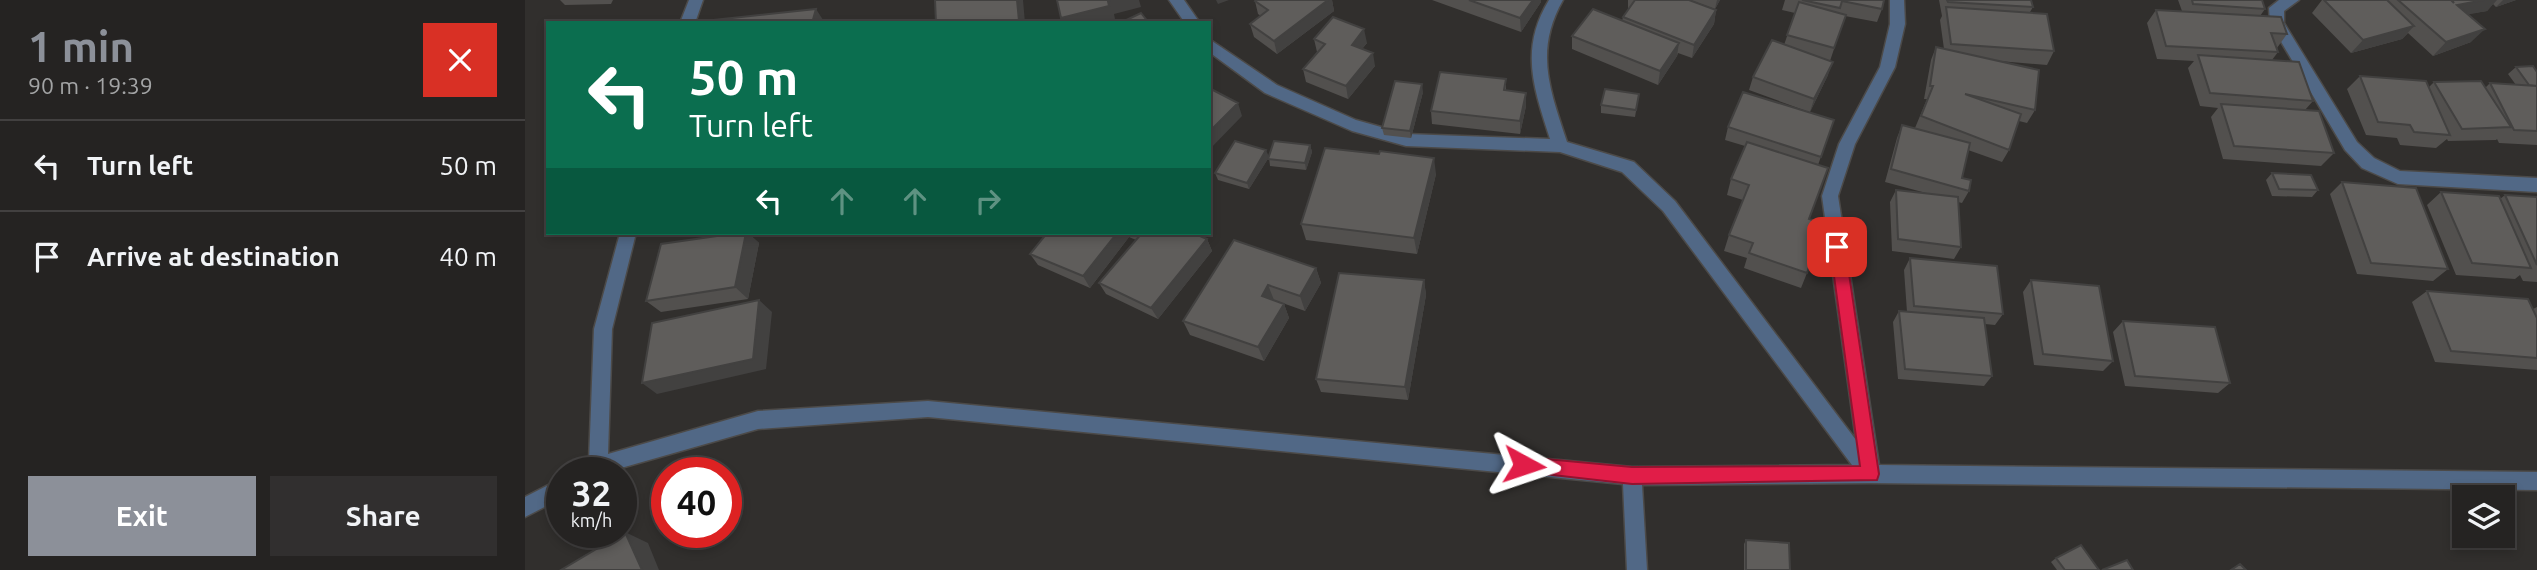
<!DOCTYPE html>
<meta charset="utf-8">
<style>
:root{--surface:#252322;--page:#312f2f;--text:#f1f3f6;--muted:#a3a4a5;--line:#424040;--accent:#8c9099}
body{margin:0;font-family:Ubuntu,sans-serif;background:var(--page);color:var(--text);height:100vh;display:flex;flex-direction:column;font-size:26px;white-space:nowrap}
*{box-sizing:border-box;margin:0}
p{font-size:23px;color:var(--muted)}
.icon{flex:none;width:38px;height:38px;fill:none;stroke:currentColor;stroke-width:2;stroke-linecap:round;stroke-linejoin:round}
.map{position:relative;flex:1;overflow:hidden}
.side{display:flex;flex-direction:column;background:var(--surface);width:525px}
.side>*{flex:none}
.hud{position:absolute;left:21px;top:21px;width:665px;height:214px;border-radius:0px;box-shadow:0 4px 10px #0003,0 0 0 2px var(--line);background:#0b6e4f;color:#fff;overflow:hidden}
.buttons{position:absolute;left:1927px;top:485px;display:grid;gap:14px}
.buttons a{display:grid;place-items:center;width:63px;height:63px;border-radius:0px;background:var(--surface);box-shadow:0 4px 10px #0003,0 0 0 2px var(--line);font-size:35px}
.speed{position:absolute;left:21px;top:457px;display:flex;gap:14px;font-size:35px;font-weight:700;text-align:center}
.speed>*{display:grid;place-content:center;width:91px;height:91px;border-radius:50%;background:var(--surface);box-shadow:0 4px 10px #0003,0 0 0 2px var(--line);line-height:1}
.speed small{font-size:18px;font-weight:400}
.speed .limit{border:10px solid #d22;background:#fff;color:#111}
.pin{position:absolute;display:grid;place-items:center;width:60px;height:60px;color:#fff;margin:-30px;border-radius:14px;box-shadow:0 4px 10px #0006}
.me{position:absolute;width:77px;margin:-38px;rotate:95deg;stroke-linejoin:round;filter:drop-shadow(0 0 5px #0008)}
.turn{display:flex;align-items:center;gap:24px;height:147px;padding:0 28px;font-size:32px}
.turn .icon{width:91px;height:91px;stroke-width:2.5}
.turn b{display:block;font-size:49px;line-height:60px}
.lanes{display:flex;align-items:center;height:66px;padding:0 28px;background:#0003;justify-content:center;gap:35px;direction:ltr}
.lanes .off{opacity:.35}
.round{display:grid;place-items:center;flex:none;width:74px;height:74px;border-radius:0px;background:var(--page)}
.summary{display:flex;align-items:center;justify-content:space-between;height:119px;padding:0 28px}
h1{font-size:42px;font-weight:700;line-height:52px;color:var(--accent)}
.cta{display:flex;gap:14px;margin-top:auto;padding:14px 28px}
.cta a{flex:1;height:80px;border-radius:0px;background:var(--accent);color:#fff;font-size:28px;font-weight:700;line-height:80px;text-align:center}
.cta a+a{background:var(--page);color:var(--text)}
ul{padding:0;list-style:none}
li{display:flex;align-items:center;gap:21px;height:91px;padding:0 28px;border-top:2px solid var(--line)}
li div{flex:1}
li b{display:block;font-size:26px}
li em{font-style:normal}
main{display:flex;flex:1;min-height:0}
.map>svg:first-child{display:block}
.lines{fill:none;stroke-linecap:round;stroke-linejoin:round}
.minor-casing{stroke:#4c4a48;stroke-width:3}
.minor{fill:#516886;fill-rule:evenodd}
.wall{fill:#52504e}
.shaded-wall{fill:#424140}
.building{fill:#5f5d5b;stroke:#424140;stroke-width:2}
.route{fill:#e11d48;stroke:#92132f;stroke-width:2}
</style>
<main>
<section class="side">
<div class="summary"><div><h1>1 min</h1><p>90 m · 19:39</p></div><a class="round" style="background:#d93025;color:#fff"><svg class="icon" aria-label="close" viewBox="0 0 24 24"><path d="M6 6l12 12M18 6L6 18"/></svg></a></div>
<ul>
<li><svg class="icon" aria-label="left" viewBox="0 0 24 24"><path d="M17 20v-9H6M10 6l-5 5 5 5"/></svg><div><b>Turn left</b></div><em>50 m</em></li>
<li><svg class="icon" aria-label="arrive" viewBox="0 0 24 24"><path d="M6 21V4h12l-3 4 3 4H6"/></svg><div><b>Arrive at destination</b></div><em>40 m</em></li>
</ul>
<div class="cta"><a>Exit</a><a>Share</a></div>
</section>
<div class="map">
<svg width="2012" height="570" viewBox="0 0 2012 570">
<rect width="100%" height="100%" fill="#312f2d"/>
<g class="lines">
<!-- minor casing -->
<g class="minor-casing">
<path id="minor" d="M164,0H178L170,23H155Z
M644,0H659L675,23H660Z
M1024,0H1038C1009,51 1025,90 1042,142L1109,162L1150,201L1331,440L1297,196L1314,144L1355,67L1365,24V0H1379L1380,24L1370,67L1330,144L1313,196L1354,465L2012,472V490L1345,483L1117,485L1122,570H1102L1098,484L403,417L233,429L82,472H52L54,466L64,461L69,329L95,233H111L87,329L83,454L233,411L403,401L1107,467L1327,465L1138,211L1097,172L1035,152L881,146L827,131L740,93L684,52V39L752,85L831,120L881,134L1025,139C1009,89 994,49 1024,0Z
M1754,0H1774L1759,11V23L1832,142L1849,158L1875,171L2012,178V192L1873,184L1837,168L1820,150L1745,23L1744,8Z
M37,478V498L0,517V497Z"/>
</g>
<!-- minor -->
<use href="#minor" class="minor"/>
</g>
<!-- wall -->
<path class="wall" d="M35,0H88L86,4L40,5Z
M731,0H807L809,11L752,54L729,37L725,24L736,16L733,14L730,1Z
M907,0H1016V2L996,32Z
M1103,0H1164L1191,10L1189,24L1167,58L1153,53L1152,56L1133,85L1047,49V36L1097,21L1098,17L1104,8H1103Z
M1165,0H1195L1190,9Z
M1260,0H1359L1357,9L1352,22L1320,16L1305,61L1303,75L1285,112L1309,120L1293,165L1284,219L1282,273L1276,288L1219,268L1222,258L1199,251L1204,235L1218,200L1202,195L1206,179L1220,146L1200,140L1203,127L1284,112L1224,90L1228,77L1259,45L1270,13L1257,10Z
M1414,0H1506L1508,7L1505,12L1529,51L1522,65L1474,61L1510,110L1502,123L1494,121L1484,150L1477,162L1443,150L1437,178L1444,191L1437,203L1433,202L1436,247L1429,259L1367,251L1365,202L1371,190L1401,193L1360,182L1372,138L1377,125L1390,128L1402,99H1399L1406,60L1411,47L1419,49L1415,20L1417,16Z
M1653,0H1737L1740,9L1735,16L1762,34L1752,48L1753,52L1747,60L1788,101L1780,110L1809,153L1796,166L1698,159L1686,117L1693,108L1675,106L1663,68L1669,61L1632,59L1622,23L1631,10L1657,11Z
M1797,0H1991L1971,7L1968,4L1962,11L1942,14L1946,42L1908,56L1883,33L1877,39L1826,53L1787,13Z
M789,39L842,43L837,49L850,66L823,99L781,82L778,69L792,52Z
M1991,67L2012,72V145L1974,143L1972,139L1971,140L1923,141L1922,139L1911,148L1875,145L1872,138L1841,135L1822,89L1835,76L1904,87L1909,82L1960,88L1965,83L1991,85L1983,74Z
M981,79V90L1001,93V106L995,134L907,124L906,111Z
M898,92L886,138L859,135L857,128Z
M1114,94L1110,117L1076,113V105Z
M785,145L787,152L781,170L745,166L744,157L724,189L693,180L690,173Z
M854,154L911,174L892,254L781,240L776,224Z
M1747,173L1793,190L1787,197L1747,196L1741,180Z
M1817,182L1923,269L1908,281L1832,274L1805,194Z
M1916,192L1975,199L1980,195L2012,197V282L1998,281L1995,275L1990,279L1931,275L1902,205Z
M137,233H163L140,236Z
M213,233H223L234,243L223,299L136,312L121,301Z
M522,233H668L682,239L687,251L633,319L581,294L574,283L611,240L604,237L565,288L513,265L505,254Z
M709,240L791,268L796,283L780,311L749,300L759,304L764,318L739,361L665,335L658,321Z
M1385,258L1478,314L1470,325L1460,324L1467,376L1459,386L1373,379L1368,322L1374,311L1382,312L1379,270Z
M899,280L901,295L883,400L796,392L791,379Z
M1506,280L1588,361L1578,371L1509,365L1498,292Z
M1902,291L2008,309L2012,307V370L1910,362L1887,302Z
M1598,321L1705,383L1693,393L1600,386L1588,332Z
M1221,540L1265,570H1219V544Z
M1531,558L1574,570H1532L1526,562Z"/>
<!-- shaded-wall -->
<path class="shaded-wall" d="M492,0H498L500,23H487Z
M585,0H614L616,7L589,14L590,19L577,23H538L536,18Z
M691,0H704L693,4Z
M803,0H807L809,11L752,54L749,41Z
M1008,0H1016V2L996,32L995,18Z
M1192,0H1195L1190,9Z
M1959,0H1972L1962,11L1919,19L1932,5Z
M1978,0H1991L1971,7Z
M291,9L300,23H287Z
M1191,10L1189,24L1167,58L1169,45Z
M1889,26L1877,39L1826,53L1838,40Z
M839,29L842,43L829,58L827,45Z
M1960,29L1946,42L1908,56L1921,42Z
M1154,43L1152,56L1133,85L1135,71Z
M848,53L850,66L823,99L821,86Z
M1308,62L1303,75L1285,112L1289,99Z
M897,84L898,92L886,138L885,131Z
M1001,93V106L995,134V121Z
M713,103L717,116L684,150V132Z
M785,145L787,152L781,170L780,163Z
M741,150L744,157L724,189L722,183Z
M909,158L911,174L892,254L889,238Z
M221,233H223L234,243L223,299L210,287Z
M592,233H602L604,237L565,288L558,276Z
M682,239L687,251L633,319L626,308Z
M791,268L796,283L780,311L775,296Z
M899,280L901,295L883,400L880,387Z
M743,285L749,300L737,296Z
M234,300L247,312L241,369L132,394L117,383Z
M759,304L764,318L739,361L733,347Z
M100,532L123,543L134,570H117Z"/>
<!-- building -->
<path class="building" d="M410,0H492L494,21L487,23H411Z
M532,0H585L583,1L584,6L536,18Z
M731,0H803L749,41L725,24L743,10L730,1Z
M944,0H1008L995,18Z
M1110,0H1164L1191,10L1169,45L1098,17Z
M1277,0H1359L1357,9L1317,1L1315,8Z
M1422,0H1506L1508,7L1423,2Z
M1667,0H1737L1740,9L1668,4Z
M1799,0H1862L1889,26L1838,40Z
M1873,0H1926L1929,3L1927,0H1959L1932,5L1960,29L1921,42Z
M1274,2L1321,15L1309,48L1262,35Z
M1421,7L1522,14L1529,51L1426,44Z
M291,9L287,23H188L189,20Z
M1068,9L1154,43L1135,71L1047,36Z
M1631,10L1756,17L1762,34L1746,33L1753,52L1641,46Z
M616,13L624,23H595Z
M808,17L839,29L827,45L848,53L821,86L778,69L800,44L789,39Z
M1247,40L1308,62L1289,99L1228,77Z
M1411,47L1514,70L1510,110L1440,94L1496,114L1484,150L1396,116L1408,86H1405Z
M1673,55L1774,62L1788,101L1685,93Z
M2008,66L2012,72V86L2004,85L1991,67Z
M915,72L981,79L979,90L1001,93L995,121L906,111Z
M1835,76L1901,81L1925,135L1889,132L1885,125L1853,122Z
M870,81L897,84L885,131L857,128Z
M1956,81L1986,127L1937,129L1909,82Z
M1965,83L2012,86V131L1989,130Z
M684,88L713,103L684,132Z
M1080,89L1114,94L1111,110L1076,105Z
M1218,92L1309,120L1296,157L1203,127Z
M1696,104L1794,111L1809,153L1709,146Z
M1377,125L1445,143L1437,178L1446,180L1444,191L1366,169Z
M710,141L741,150L722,183L690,173Z
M749,141L785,145L780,163L743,159Z
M1222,142L1303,168L1284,219L1299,224L1282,273L1224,253L1228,243L1204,235L1224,185L1206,179Z
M800,148L854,154L855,151L909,158L889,238L776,224Z
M1747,173L1786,175L1793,190L1754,189Z
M1817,182L1891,188L1923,269L1846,263Z
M1371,190L1433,197L1436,247L1373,239Z
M1916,192L1974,196L2006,268L1947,263Z
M1980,195L2012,197V265Z
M213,233H221L210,287L121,301L136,244Z
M522,233H592L558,276L505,254Z
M617,233H668L682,239L626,308L574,283Z
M709,240L791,268L775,296L743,285L737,296L759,304L733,347L658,321Z
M1385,258L1472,266L1478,314L1389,306Z
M814,273L899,280L880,387L791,379Z
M1506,280L1574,286L1588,361L1518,354Z
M1902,291L2003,299L2012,318V358L1926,351Z
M234,300L228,359L117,383L127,323Z
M1374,311L1459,318L1467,376L1380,369Z
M1598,321L1690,327L1705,383L1610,376Z
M100,532L117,570H36Z
M1221,540L1264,543L1265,570H1221Z
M1556,545L1574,570H1540L1531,558Z
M1602,560L1608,570H1577Z
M1715,564L1721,570H1706Z"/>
<!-- route -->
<path class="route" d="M1312,240L1320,247L1354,474L1352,480L1107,484L993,471L990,465L993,460L999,457L1107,467L1335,466L1305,247Z"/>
</svg>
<div class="buttons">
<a><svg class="icon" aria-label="layers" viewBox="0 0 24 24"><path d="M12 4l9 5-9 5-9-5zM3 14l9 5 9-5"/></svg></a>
</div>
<div class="speed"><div>32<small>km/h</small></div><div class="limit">40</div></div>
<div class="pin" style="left:1312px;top:247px;background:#d93025"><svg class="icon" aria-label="arrive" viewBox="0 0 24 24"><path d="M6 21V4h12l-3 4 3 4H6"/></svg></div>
<svg class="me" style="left:999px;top:465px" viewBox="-20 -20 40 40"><path d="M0-17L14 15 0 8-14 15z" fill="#e11d48" stroke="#fff" stroke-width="4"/></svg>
<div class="hud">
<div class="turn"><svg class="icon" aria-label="left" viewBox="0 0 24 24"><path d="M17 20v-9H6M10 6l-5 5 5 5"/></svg><div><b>50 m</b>Turn left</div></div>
<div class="lanes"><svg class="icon" aria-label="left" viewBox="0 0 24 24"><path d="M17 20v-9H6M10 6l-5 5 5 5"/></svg><svg class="icon off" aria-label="ahead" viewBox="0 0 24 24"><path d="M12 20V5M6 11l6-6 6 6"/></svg><svg class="icon off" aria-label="ahead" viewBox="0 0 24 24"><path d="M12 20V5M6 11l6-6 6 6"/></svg><svg class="icon off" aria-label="right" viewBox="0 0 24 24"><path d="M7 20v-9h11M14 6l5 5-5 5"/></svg></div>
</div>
</div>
</main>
